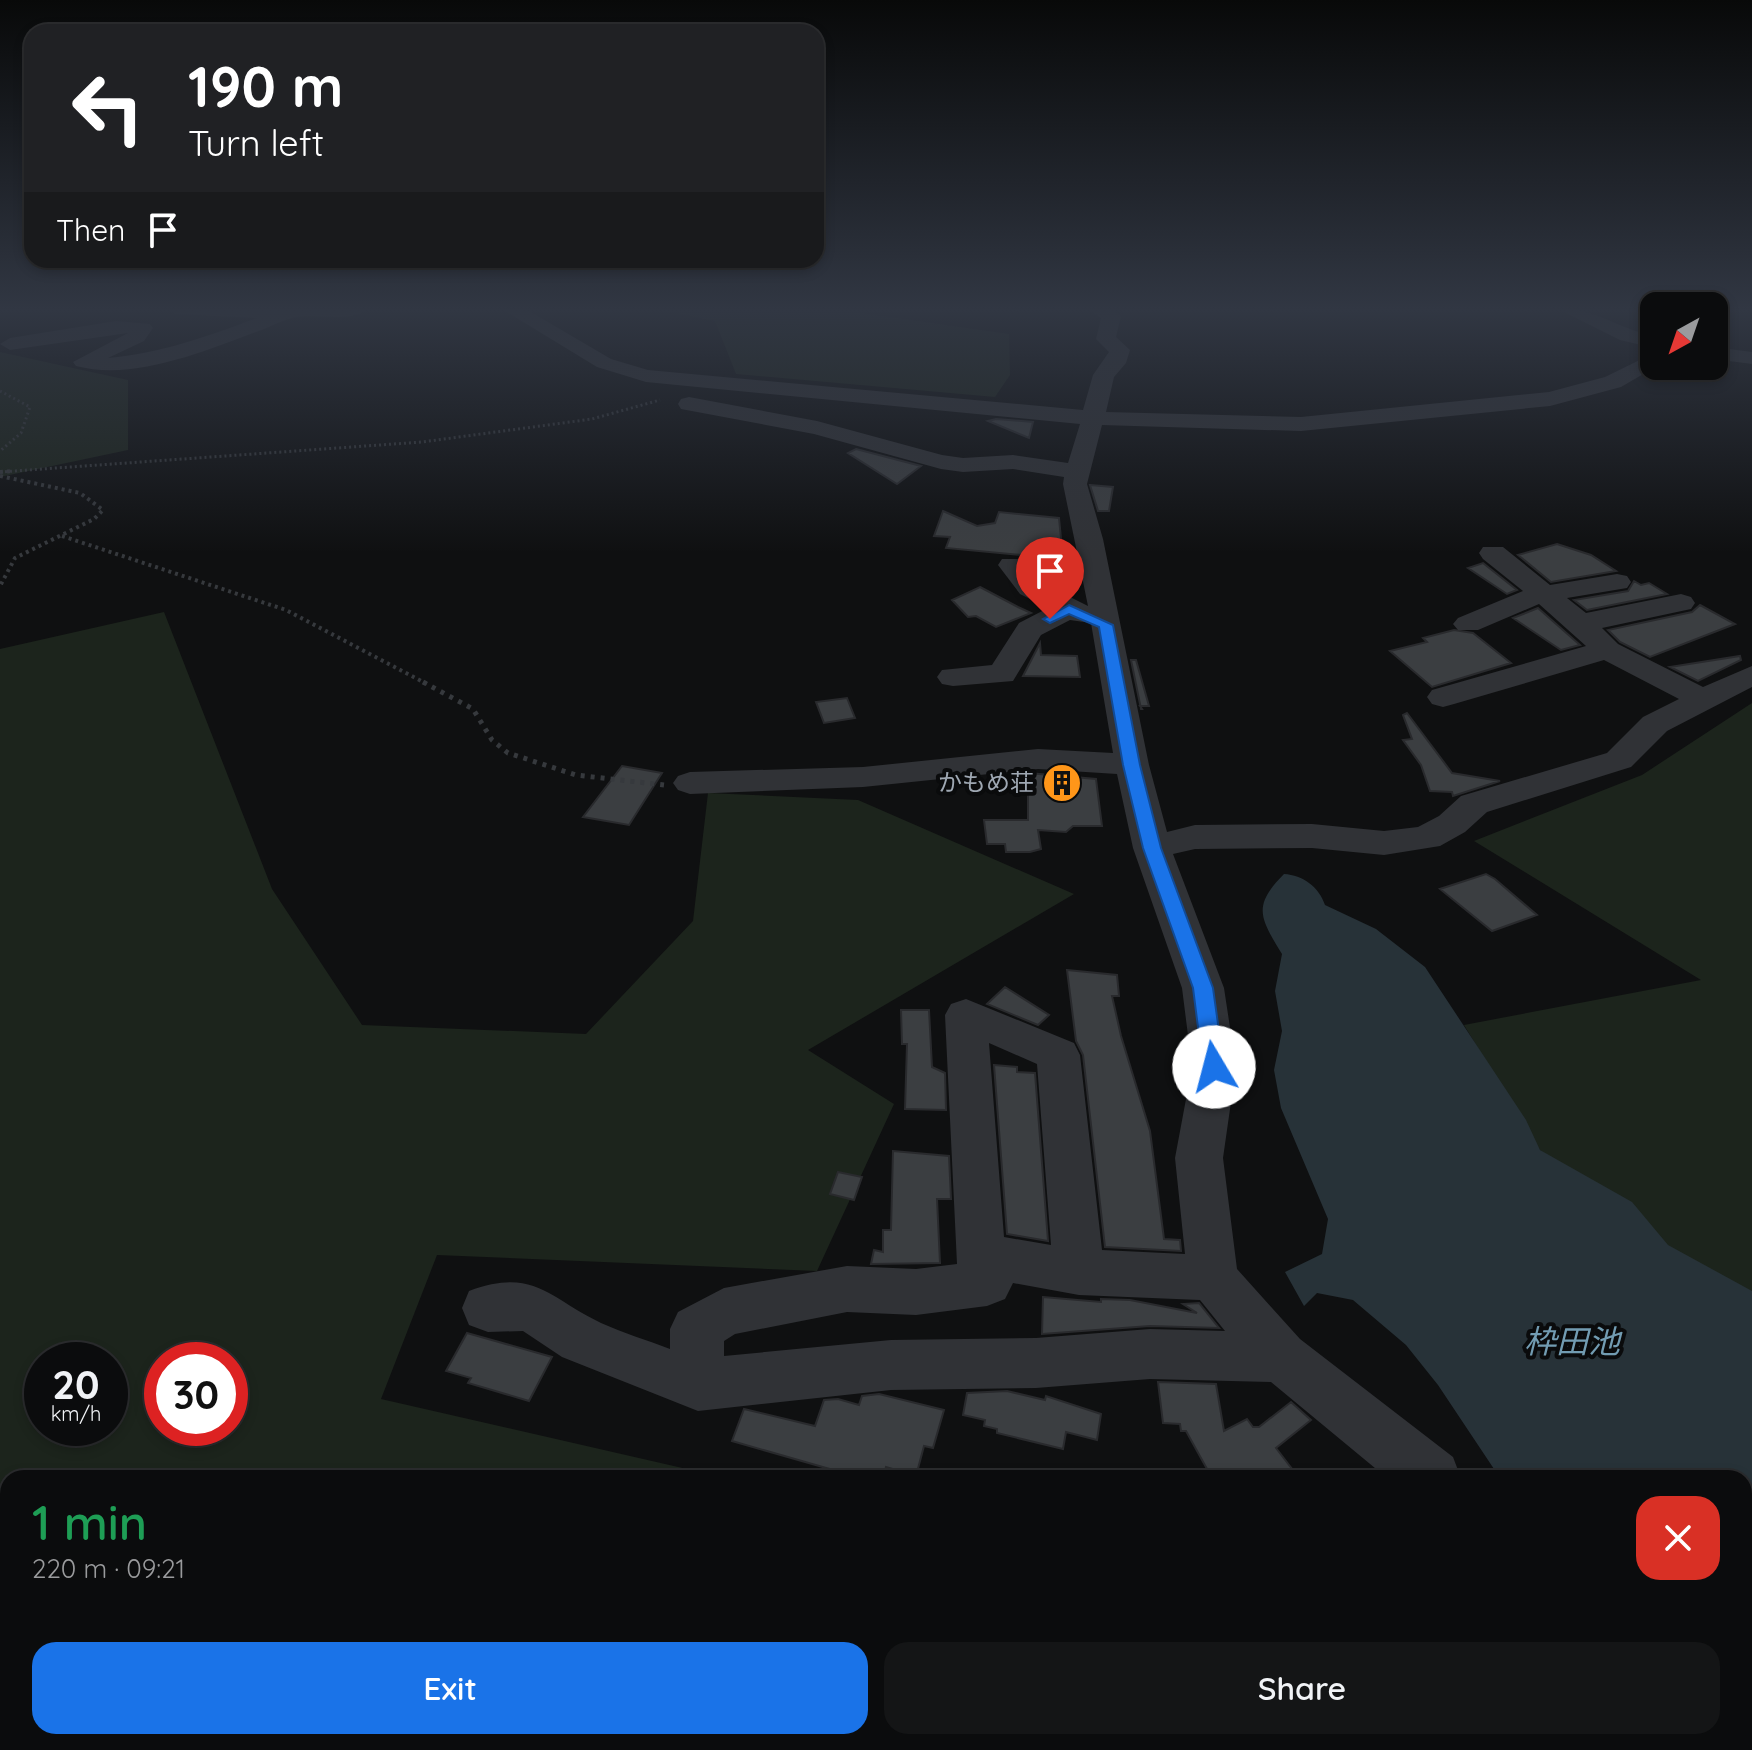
<!DOCTYPE html>
<meta charset="utf-8">
<style>
:root{--surface:#0b0c0d;--page:#141516;--text:#f1f3f6;--muted:#9a9b9d;--line:#2b2c2e;--accent:#1a73e8}
body{margin:0;font-family:Quicksand,"Noto Sans JP",sans-serif;background:var(--page);color:var(--text);height:100vh;display:flex;flex-direction:column;font-size:30px;white-space:nowrap}
*{box-sizing:border-box;margin:0}
p{font-size:26px;color:var(--muted)}
.icon{flex:none;width:44px;height:44px;fill:none;stroke:currentColor;stroke-width:2;stroke-linecap:round;stroke-linejoin:round}
.map{position:relative;flex:1;overflow:hidden}
.side{position:absolute;left:0px;top:1470px;width:1752px;height:280px;display:flex;flex-direction:column;background:var(--surface);border-radius:24px 24px 0 0;box-shadow:0 4px 12px #0003,0 0 0 2px var(--line)}
.side>*{flex:none}
.top-card{position:absolute;left:24px;top:24px;width:800px;height:244px;border-radius:24px;box-shadow:0 4px 12px #0003,0 0 0 2px var(--line);background:#202124;color:#fff;overflow:hidden}
.needle{width:52px;rotate:220deg}
.buttons{position:absolute;left:1640px;top:292px;display:grid;gap:16px}
.buttons a{display:grid;place-items:center;width:88px;height:88px;border-radius:16px;background:var(--surface);box-shadow:0 4px 12px #0003,0 0 0 2px var(--line);font-size:40px}
.speed{position:absolute;left:24px;top:1342px;display:flex;gap:16px;font-size:40px;font-weight:700;text-align:center}
.speed>*{display:grid;place-content:center;width:104px;height:104px;border-radius:50%;background:var(--surface);box-shadow:0 4px 12px #0003,0 0 0 2px var(--line);line-height:1}
.speed small{font-size:20px;font-weight:400}
.speed .limit{border:12px solid #d22;background:#fff;color:#111}
.pin{position:absolute;display:grid;place-items:center;width:68px;height:68px;color:#fff;margin:-82px -34px;border-radius:50% 50% 50% 0;rotate:-45deg;box-shadow:0 0 8px #0007}
.pin .icon{rotate:45deg}
.me{position:absolute;width:88px;margin:-44px;rotate:352deg;stroke-linejoin:round;filter:drop-shadow(0 0 6px #0008)}
.turn{display:flex;align-items:center;gap:28px;height:168px;padding:0 32px;font-size:36px}
.turn .icon{width:104px;height:104px;stroke-width:2.5}
.turn b{display:block;font-size:56px;line-height:68px}
.then{display:flex;align-items:center;height:76px;padding:0 32px;background:#0003;gap:16px;font-size:30px}
.round{display:grid;place-items:center;flex:none;width:84px;height:84px;border-radius:24px;background:var(--page)}
.headline{display:flex;align-items:center;justify-content:space-between;height:136px;padding:0 32px}
h1{font-size:48px;font-weight:600;line-height:60px;color:#1e9e55}
.button{display:flex;gap:16px;margin-top:auto;padding:16px 32px}
.button a{flex:1;height:92px;border-radius:24px;background:var(--accent);color:#fff;font-size:32px;font-weight:600;line-height:92px;text-align:center}
.button a+a{background:var(--page);color:var(--text)}
.map>svg:first-child{display:block}
.green{fill:#1c241c;fill-rule:evenodd}
.water{fill:#273238}
.building{fill:#3b3e41;stroke:#292a2d;stroke-width:2}
.lines{fill:none;stroke-linecap:round;stroke-linejoin:round}
.path-far2{stroke:#36393d;stroke-width:3;stroke-dasharray:2 3;stroke-linecap:butt}
.path-far1{stroke:#36393d;stroke-width:4;stroke-dasharray:3 4;stroke-linecap:butt}
.path{stroke:#36393d;stroke-width:5;stroke-dasharray:4 6;stroke-linecap:butt}
.minor{fill:#303236;fill-rule:evenodd}
.route{fill:#1a73e8;stroke:#114b97;stroke-width:2}
.labels{text-anchor:middle;stroke-width:8;stroke-linejoin:round;paint-order:stroke}
.poi-label{font-size:24px;fill:#9fa8b3;stroke:#0a0b0c;text-anchor:end}
.near-water-label{font-size:32px;font-style:italic;fill:#729cb2;stroke:#0a0b0c}
</style>
<div class="map">
<svg width="1752" height="1750" viewBox="0 0 1752 1750">
<rect width="100%" height="100%" fill="#0f1011"/>
<!-- green -->
<path class="green" d="M649,308H827L1009,334L1010,375L995,397L736,374L715,321Z
M0,352L128,380V450L0,477Z
M164,612L272,889L362,1025L586,1034L693,921L708,793L858,800L1074,894L808,1050L894,1104L817,1271L437,1255L381,1399L726,1478H8V1742H1578L1584,1750H0V649ZM42,1360H110V1428H42ZM162,1360H230V1428H162Z
M1752,703V1315L1540,1150L1464,1025L1701,980L1474,841L1642,775Z"/>
<!-- water -->
<path class="water" d="M1284,874C1303,875 1319,887 1325,905L1376,929L1425,967L1526,1120L1540,1150L1632,1202L1668,1245L1752,1291V1750H1700L1695,1742H1744V1478H1500L1438,1385L1406,1345L1353,1300L1317,1293L1304,1306L1285,1272L1322,1254L1328,1219L1281,1108L1274,1070L1282,1031L1275,991L1282,954C1260,918 1252,906 1284,874Z"/>
<!-- building -->
<path class="building" d="M996,419L1033,422L1029,438L988,421Z
M856,449L921,466L897,484L848,453Z
M1090,485L1113,487L1109,511H1098Z
M943,511L977,526L995,523L999,512L1059,518L1063,559L946,548L950,537L934,536Z
M1557,544L1591,555L1616,571L1551,582L1518,555Z
M1483,563L1517,590L1507,594L1468,568Z
M1634,581L1641,585L1649,583L1667,594L1587,610L1574,600L1628,591Z
M980,587L1018,607L1031,613L996,627L976,616L968,617L952,600Z
M1700,605L1735,624L1650,657L1620,642L1608,630L1692,612Z
M1538,608L1580,645L1561,650L1513,618Z
M1454,630L1473,633L1511,663L1432,687L1390,651L1427,642L1423,638Z
M1040,643L1041,655L1077,656L1080,677L1023,676Z
M1740,656L1741,660L1698,681L1670,667Z
M1131,660H1136L1149,706H1140L1142,709H1141Z
M847,698L855,718L824,723L816,702Z
M1407,713L1452,773L1500,781L1453,796L1452,792L1430,791L1421,765L1403,740L1412,739L1403,715Z
M622,766L662,773L629,825L583,817Z
M1028,773L1096,779L1102,826H1073L1066,832L1038,830L1041,849L1030,852H1006L1005,844H987L984,820H1028Z
M1486,874L1495,879L1537,915L1492,931L1440,889Z
M1067,970L1117,975L1119,996H1112L1121,1036L1150,1131L1164,1239L1180,1240L1181,1251L1105,1247L1083,1055L1076,1041Z
M1005,987L1049,1015L1038,1025L987,1004Z
M901,1010H929L932,1067L945,1073L946,1110L905,1109L907,1044H902Z
M994,1065L1017,1067V1072L1035,1073L1048,1241L1007,1234Z
M893,1151L949,1156L951,1199H937L940,1263L871,1264L874,1250L883,1252V1230H891Z
M838,1172L862,1177L854,1200L830,1194Z
M1043,1297L1101,1302V1299L1130,1300L1197,1313L1183,1304L1199,1303L1219,1328L1150,1326L1042,1334Z
M467,1333L552,1357L529,1401L468,1383L471,1378L446,1371Z
M1158,1382L1216,1384L1224,1431L1247,1419L1253,1427H1259L1291,1402L1311,1420L1276,1448L1299,1478H1212L1186,1431H1181L1180,1424L1163,1423Z
M1007,1391L1045,1400L1046,1396L1101,1414L1097,1440L1066,1432L1063,1449L997,1433V1429L984,1426L985,1420L963,1415L967,1393Z
M879,1394L944,1410L933,1448L924,1446L916,1476L886,1467L883,1478H861L732,1441L744,1409L815,1426L824,1400L838,1399L859,1405L862,1396Z"/>
<g class="lines">
<!-- path-far2 -->
<path class="path-far2" d="M0,391L30,407L21,433L0,451
M0,472L422,442L592,419L660,400"/>
<!-- path-far1 -->
<path class="path-far1" d="M0,472L12,471
M0,476L80,493L103,510L94,519L15,558L0,586
M62,536L286,610L427,684"/>
<!-- path -->
<path class="path" d="M423,682L473,709L492,740L508,753L576,775L664,785"/>
<!-- minor -->
<path class="minor" d="M165,308H369C355,323 316,314 297,317C283,319 269,328 256,332C202,352 133,381 76,366L73,362L128,333L10,350L0,344L10,338L116,321L150,324L153,328L144,341L108,358C159,354 209,336 257,318L175,314Z
M500,308H524L611,359L648,370L1083,410L1093,375L1109,352L1096,339L1101,318L1086,308H1110L1121,316L1116,337L1130,350L1126,363L1114,377L1106,412L1301,417L1549,392L1605,377L1654,353L1657,366L1621,387L1550,406L1301,431L1102,425L1087,484L1103,539L1149,765L1167,832L1195,825L1312,824L1384,831L1418,827L1439,816L1461,796L1607,753L1643,717L1679,699L1604,660L1454,704L1443,707L1432,704L1427,697L1432,690L1586,646L1539,604L1478,630H1458L1453,624L1458,618L1523,591L1483,559L1479,553L1483,547H1503L1550,585L1617,574L1627,576L1631,582L1627,588L1567,598L1586,613L1681,594L1691,597L1695,603L1691,609L1602,628L1618,644L1703,687L1752,666V687L1667,731L1631,767L1487,812L1465,832L1440,846L1384,855L1312,848L1195,849L1173,854L1224,988L1236,1067L1223,1158L1237,1269L1300,1339L1453,1457L1461,1478H1387L1271,1382L1150,1379L1036,1388L891,1390L698,1411L562,1357L523,1331L488,1332L469,1325L462,1308L469,1291C535,1267 548,1298 601,1323C623,1333 647,1340 670,1349V1329L678,1312L724,1288L847,1266L916,1269L957,1264L945,1015L951,1004L966,999L1074,1043L1080,1055L1102,1250L1185,1254L1175,1158L1192,1067L1182,988L1133,848L1117,774L1038,769L863,787L690,794L678,790L673,783L678,776L690,772L863,767L1038,749L1113,753L1091,623L1070,620L1041,635L1013,681L953,686L942,684L937,677L942,670L992,665L1019,623L1048,608L1020,594L998,565L1002,559H1022L1040,582L1088,606L1063,484L1064,477L1013,469L963,472L941,469L814,434L681,409L678,404L681,399L689,397L817,421L942,455L963,458L1013,455L1068,463L1080,424L646,382L597,367ZM989,1043L1037,1064L1051,1245L1004,1237ZM1013,1283L1079,1295L1200,1300L1225,1331L1150,1329L1036,1338L891,1340L724,1356V1341L735,1334L847,1312L916,1315L987,1306L1005,1299Z
M1556,308C1596,308 1616,328 1654,336V348L1620,340Z
M1714,347L1752,352V364L1714,359Z
M1610,1742H1677L1681,1750H1613Z"/>
</g>
<!-- sky -->
<linearGradient id="sky" x2="0" y2="1"><stop stop-color="#080909"/><stop offset="0.56" stop-color="#313743"/><stop offset="1" stop-color="#313743" stop-opacity="0"/></linearGradient>
<rect width="1752" height="553" fill="url(#sky)"/>
<!-- route -->
<path class="route" d="M1069,605L1113,625L1140,765L1161,848L1213,988L1224,1067L1214,1075L1203,1067L1193,988L1143,848L1123,765L1099,627L1069,614L1050,623L1043,619Z"/>
<!-- icons -->
<defs>
<g id="building-disc" transform="scale(2)"><circle r="9.5" fill="#ff9619" stroke="#0a0b0c"/><path d="M-4-6H4V6H1V3H-1V6H-4ZM-2.5-4.3h1.7v1.8h-1.7ZM.8-4.3h1.7v1.8H.8ZM-2.5-1h1.7V.8h-1.7ZM.8-1h1.7V.8H.8Z" fill="#111"/></g>
</defs>
<g fill-rule="evenodd">
<use href="#building-disc" x="1062" y="783"/>
</g>
<g class="labels">
<!-- poi labels -->
<g class="poi-label">
<text x="1034" y="791">かもめ荘</text>
</g>
<!-- near-water labels -->
<g class="near-water-label">
<text x="1572" y="1353">枠田池</text>
</g>
</g>
</svg>
<div class="buttons">
<a><svg class="needle" viewBox="-14 -14 28 28"><path d="M0-13l5 13h-10z" fill="#e53935"/><path d="M0 13l5-13h-10z" fill="#9a9b9d"/></svg></a>
</div>
<div class="speed"><div>20<small>km/h</small></div><div class="limit">30</div></div>
<div class="pin" style="left:1050px;top:619px;background:#d93025"><svg class="icon" aria-label="arrive" viewBox="0 0 24 24"><path d="M6 21V4h12l-3 4 3 4H6"/></svg></div>
<svg class="me" style="left:1214px;top:1067px" viewBox="-20 -20 40 40"><circle r="19" fill="#fff"/><path d="M0-13L10 11 0 6-10 11z" fill="#1a73e8"/></svg>
<div class="top-card">
<div class="turn"><svg class="icon" aria-label="left" viewBox="0 0 24 24"><path d="M17 20v-9H6M10 6l-5 5 5 5"/></svg><div><b>190 m</b>Turn left</div></div>
<div class="then">Then<svg class="icon" aria-label="arrive" viewBox="0 0 24 24"><path d="M6 21V4h12l-3 4 3 4H6"/></svg></div>
</div>
<section class="side">
<div class="headline"><div><h1>1 min</h1><p>220 m · 09:21</p></div><a class="round" style="background:#d93025;color:#fff"><svg class="icon" aria-label="close" viewBox="0 0 24 24"><path d="M6 6l12 12M18 6L6 18"/></svg></a></div>
<div class="button"><a>Exit</a><a>Share</a></div>
</section>
</div>
